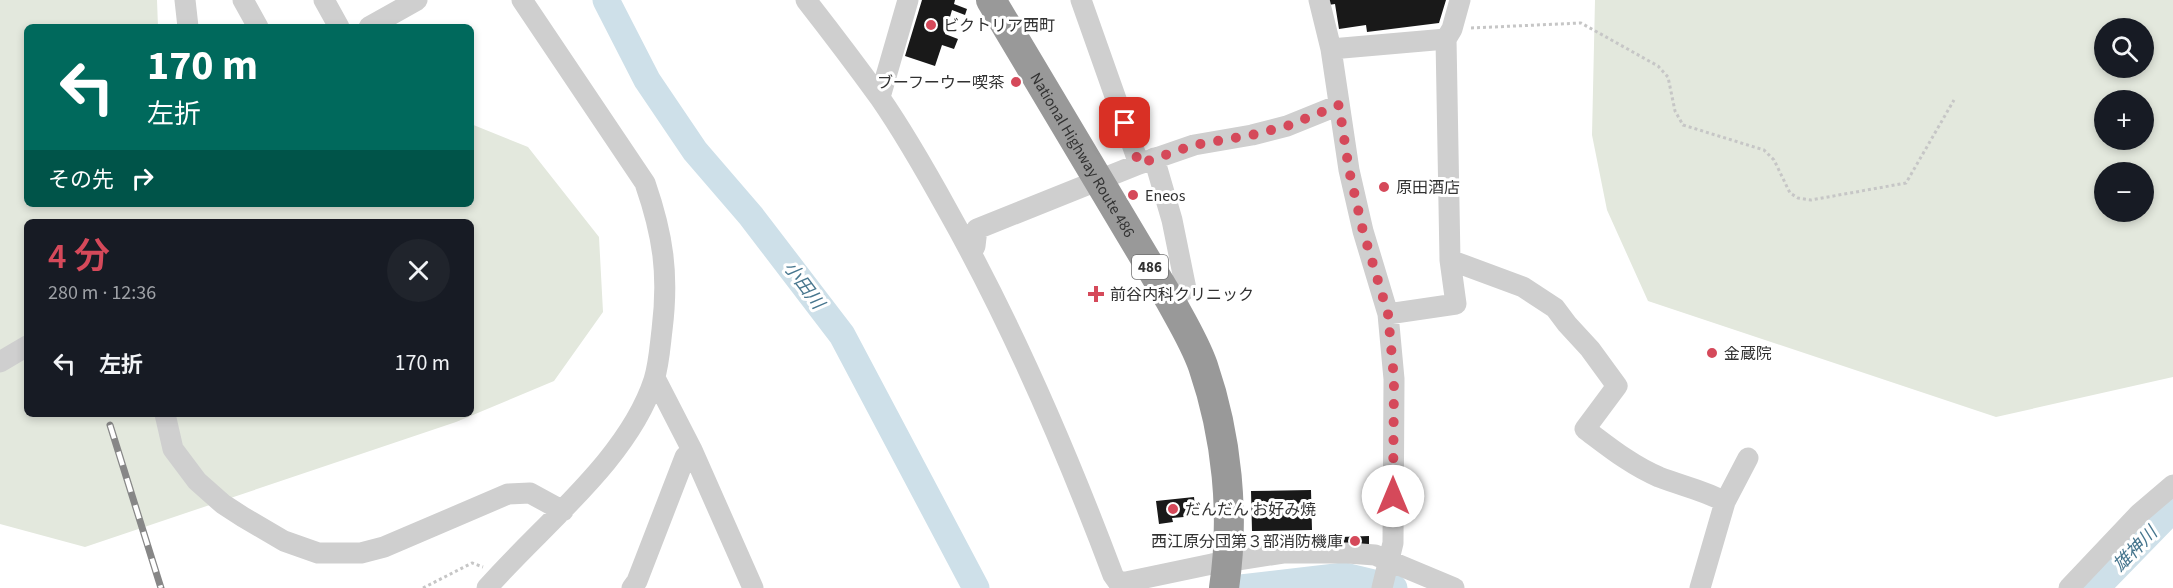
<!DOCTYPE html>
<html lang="ja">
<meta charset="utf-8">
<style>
:root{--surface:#171b24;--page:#20242c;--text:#f1f3f6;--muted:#9ea1a6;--accent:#d5495a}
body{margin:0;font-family:"Source Sans 3","Noto Sans JP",sans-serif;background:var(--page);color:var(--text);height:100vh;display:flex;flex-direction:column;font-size:22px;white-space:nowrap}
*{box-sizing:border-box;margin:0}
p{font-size:20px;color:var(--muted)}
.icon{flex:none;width:33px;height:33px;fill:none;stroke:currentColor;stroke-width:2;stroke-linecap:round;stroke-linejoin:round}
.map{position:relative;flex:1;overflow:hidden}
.sheet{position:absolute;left:24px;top:219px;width:450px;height:198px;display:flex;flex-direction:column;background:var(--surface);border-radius:9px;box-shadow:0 3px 9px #0003}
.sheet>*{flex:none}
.guide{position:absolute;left:24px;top:24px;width:450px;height:183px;border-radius:9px;box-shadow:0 3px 9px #0003;background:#00695c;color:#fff;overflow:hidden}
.tools{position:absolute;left:2094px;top:18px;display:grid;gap:12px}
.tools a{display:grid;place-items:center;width:60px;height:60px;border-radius:50%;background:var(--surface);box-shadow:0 3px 9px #0003;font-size:30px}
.pin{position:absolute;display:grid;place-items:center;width:51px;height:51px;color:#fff;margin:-26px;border-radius:12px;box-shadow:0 3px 9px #0006}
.me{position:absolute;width:66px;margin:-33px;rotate:0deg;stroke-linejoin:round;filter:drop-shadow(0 0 4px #0008)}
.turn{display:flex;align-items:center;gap:21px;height:126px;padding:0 24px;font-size:27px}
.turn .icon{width:78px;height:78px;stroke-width:2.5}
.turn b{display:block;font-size:42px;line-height:51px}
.then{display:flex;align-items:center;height:57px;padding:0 24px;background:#0003;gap:12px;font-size:22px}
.round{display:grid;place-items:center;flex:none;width:63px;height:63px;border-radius:32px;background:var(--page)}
.summary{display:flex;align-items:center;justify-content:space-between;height:102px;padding:0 24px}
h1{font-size:36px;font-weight:600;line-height:45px;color:var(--accent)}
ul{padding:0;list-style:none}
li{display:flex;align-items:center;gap:18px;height:84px;padding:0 24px}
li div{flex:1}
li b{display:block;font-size:22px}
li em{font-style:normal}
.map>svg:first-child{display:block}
.green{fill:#e3e8dd;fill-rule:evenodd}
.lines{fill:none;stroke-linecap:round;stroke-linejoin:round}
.river{stroke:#cee0e9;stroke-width:27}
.building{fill:#191919}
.path{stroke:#c6c6c6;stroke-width:3;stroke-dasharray:3 3;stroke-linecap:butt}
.minor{stroke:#cfcfcf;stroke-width:21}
.highway{stroke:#999;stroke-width:30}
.rail-casing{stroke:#878787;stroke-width:7}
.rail{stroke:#fff;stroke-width:4.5;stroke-dasharray:14;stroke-linecap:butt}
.route{stroke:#d5495a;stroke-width:10;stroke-dasharray:0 18}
.poi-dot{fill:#d5495a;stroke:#fff;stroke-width:2}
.labels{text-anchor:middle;stroke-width:6;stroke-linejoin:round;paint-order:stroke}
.shield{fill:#fff;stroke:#707070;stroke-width:1.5}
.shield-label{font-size:15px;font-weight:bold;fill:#323232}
.poi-label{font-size:16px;fill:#323232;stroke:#fff;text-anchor:start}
.street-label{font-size:16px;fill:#323232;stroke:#fff}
.water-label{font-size:18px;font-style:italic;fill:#47768e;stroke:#fff}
</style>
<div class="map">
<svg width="2173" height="588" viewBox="0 0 2173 588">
<rect width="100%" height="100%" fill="#fff"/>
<!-- green -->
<path class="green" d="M0,0H157L158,27H27V204H471V124L528,147L599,237L603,312L554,381L456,422L85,547L0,524ZM27,222H471V414H27Z
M1595,0H2173V377L1996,417L1648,301L1607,210L1592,135ZM2104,28H2144V68H2104ZM2104,100H2144V140H2104ZM2104,172H2144V212H2104Z"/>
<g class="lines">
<!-- river -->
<path class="river" d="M606,0L647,80L695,151L751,216L842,335L976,588
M1241,588L1344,576L1394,588
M2096,588L2173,509"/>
</g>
<!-- building -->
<path class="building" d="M922,0H955L954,4L967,9L965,15L952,10L945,34L958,39L954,49L942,45L935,66L905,56Z
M1328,0H1446L1439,23L1367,32L1366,25L1339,29L1335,4L1328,5Z
M1311,490L1312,530L1252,531L1251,491Z
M1194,497L1196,516L1172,518L1173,522L1159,524L1156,501Z
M1369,536V544L1342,546L1341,537Z"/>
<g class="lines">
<!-- path -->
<path class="path" d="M1471,28L1581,23L1658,66L1668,77L1675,111L1683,125L1764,150L1774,160L1790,193L1798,198L1811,200L1906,183L1954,100
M423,588L472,563L483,567"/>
<!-- minor -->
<path class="minor" d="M185,0L188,27
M243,0L258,27
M324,0L339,27
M806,0C831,32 856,65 880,98C905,134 927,173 948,211C1014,328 1066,450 1113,575L1118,582H1126L1212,564L1283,553H1348L1375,555L1454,588
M1081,0L1139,164
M1319,0L1331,49L1349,170L1363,231L1388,314L1394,379L1393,543L1382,588
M369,27L417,0
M1331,49L1446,39
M880,97L908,0
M1154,158L1172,220L1186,289L1170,300
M972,252L975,246L977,229L1139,164L1194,145L1252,135L1287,126L1339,105
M1450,260L1523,287L1555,308L1567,324L1590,349L1617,386L1585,429C1609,447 1631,465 1659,477C1682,486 1704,490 1725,502L1700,588
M1388,314L1456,304L1450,260L1446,39L1452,29L1460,0
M0,362L27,346
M655,378L692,450L753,588
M165,414L173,449L197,481L223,504L243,517L284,541L318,553H361L384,547L508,494L530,493L563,511
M1725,502L1748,458
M487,588C541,526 628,460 654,380C659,364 660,346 662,330C669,274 663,235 645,183L522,0
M632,588L637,581L685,457L692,450
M2069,588L2139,514L2173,485"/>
<!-- highway -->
<path class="highway" id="s1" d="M991,0L1170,300C1182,322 1195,343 1203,366C1227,436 1235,515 1224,588"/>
<!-- rail casing -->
<g class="rail-casing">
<path id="rail" d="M110,425L161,588"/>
</g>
<!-- rail -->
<use href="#rail" class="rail"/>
</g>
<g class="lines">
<!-- route -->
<path class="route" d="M1125,123L1139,164L1194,145L1252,135L1287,126L1339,105L1349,170L1363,231L1388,314L1394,379L1393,496"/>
</g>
<!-- markers -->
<g class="poi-dot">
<circle cx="931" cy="25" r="6"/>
<circle cx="1016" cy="82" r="6"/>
<circle cx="1384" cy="187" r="6"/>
<circle cx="1133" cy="195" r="6"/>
<path d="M1093 285h6v6h6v6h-6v6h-6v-6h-6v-6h6z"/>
<circle cx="1712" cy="353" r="6"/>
<circle cx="1173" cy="509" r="6"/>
<circle cx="1355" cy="541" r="6"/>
</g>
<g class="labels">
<!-- shield labels -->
<rect class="shield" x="1132" y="255" width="36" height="24" rx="4.5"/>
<g class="shield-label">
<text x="1150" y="272">486</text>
</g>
<!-- poi labels -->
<g class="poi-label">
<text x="943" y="31">ビクトリア西町</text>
<text x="1004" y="88" text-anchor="end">ブーフーウー喫茶</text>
<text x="1396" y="193">原田酒店</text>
<text x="1145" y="201">Eneos</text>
<text x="1110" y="300">前谷内科クリニック</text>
<text x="1724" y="359">金蔵院</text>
<text x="1185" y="515">だんだん お好み焼</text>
<text x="1343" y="547" text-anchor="end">西江原分団第３部消防機庫</text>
</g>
<!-- street labels -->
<g class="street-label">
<text dy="6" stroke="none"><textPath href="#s1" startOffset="180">National Highway Route 486</textPath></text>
</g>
<!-- water labels -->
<g class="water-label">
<text transform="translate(804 285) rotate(53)" y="6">小田川</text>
<text transform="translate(2135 549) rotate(-46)" y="6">雄神川</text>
</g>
</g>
</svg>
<div class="tools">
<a><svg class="icon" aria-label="search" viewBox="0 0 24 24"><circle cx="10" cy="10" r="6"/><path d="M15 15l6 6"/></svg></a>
<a>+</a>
<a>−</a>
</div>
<div class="pin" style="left:1125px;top:123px;background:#d93025"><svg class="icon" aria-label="arrive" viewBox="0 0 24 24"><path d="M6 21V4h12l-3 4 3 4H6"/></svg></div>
<svg class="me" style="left:1393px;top:496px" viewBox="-20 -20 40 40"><circle r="19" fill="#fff"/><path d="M0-13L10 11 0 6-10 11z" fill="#d5495a"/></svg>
<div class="guide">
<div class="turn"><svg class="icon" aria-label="left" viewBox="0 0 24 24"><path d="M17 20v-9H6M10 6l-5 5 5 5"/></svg><div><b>170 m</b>左折</div></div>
<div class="then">その先<svg class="icon" aria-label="right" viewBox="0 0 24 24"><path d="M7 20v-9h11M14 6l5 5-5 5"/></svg></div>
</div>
<section class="sheet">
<div class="summary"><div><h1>4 分</h1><p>280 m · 12:36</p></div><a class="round"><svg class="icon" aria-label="close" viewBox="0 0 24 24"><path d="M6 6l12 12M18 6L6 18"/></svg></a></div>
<ul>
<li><svg class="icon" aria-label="left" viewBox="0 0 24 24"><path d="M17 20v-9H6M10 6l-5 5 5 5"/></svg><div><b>左折</b></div><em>170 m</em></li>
</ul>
</section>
</div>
